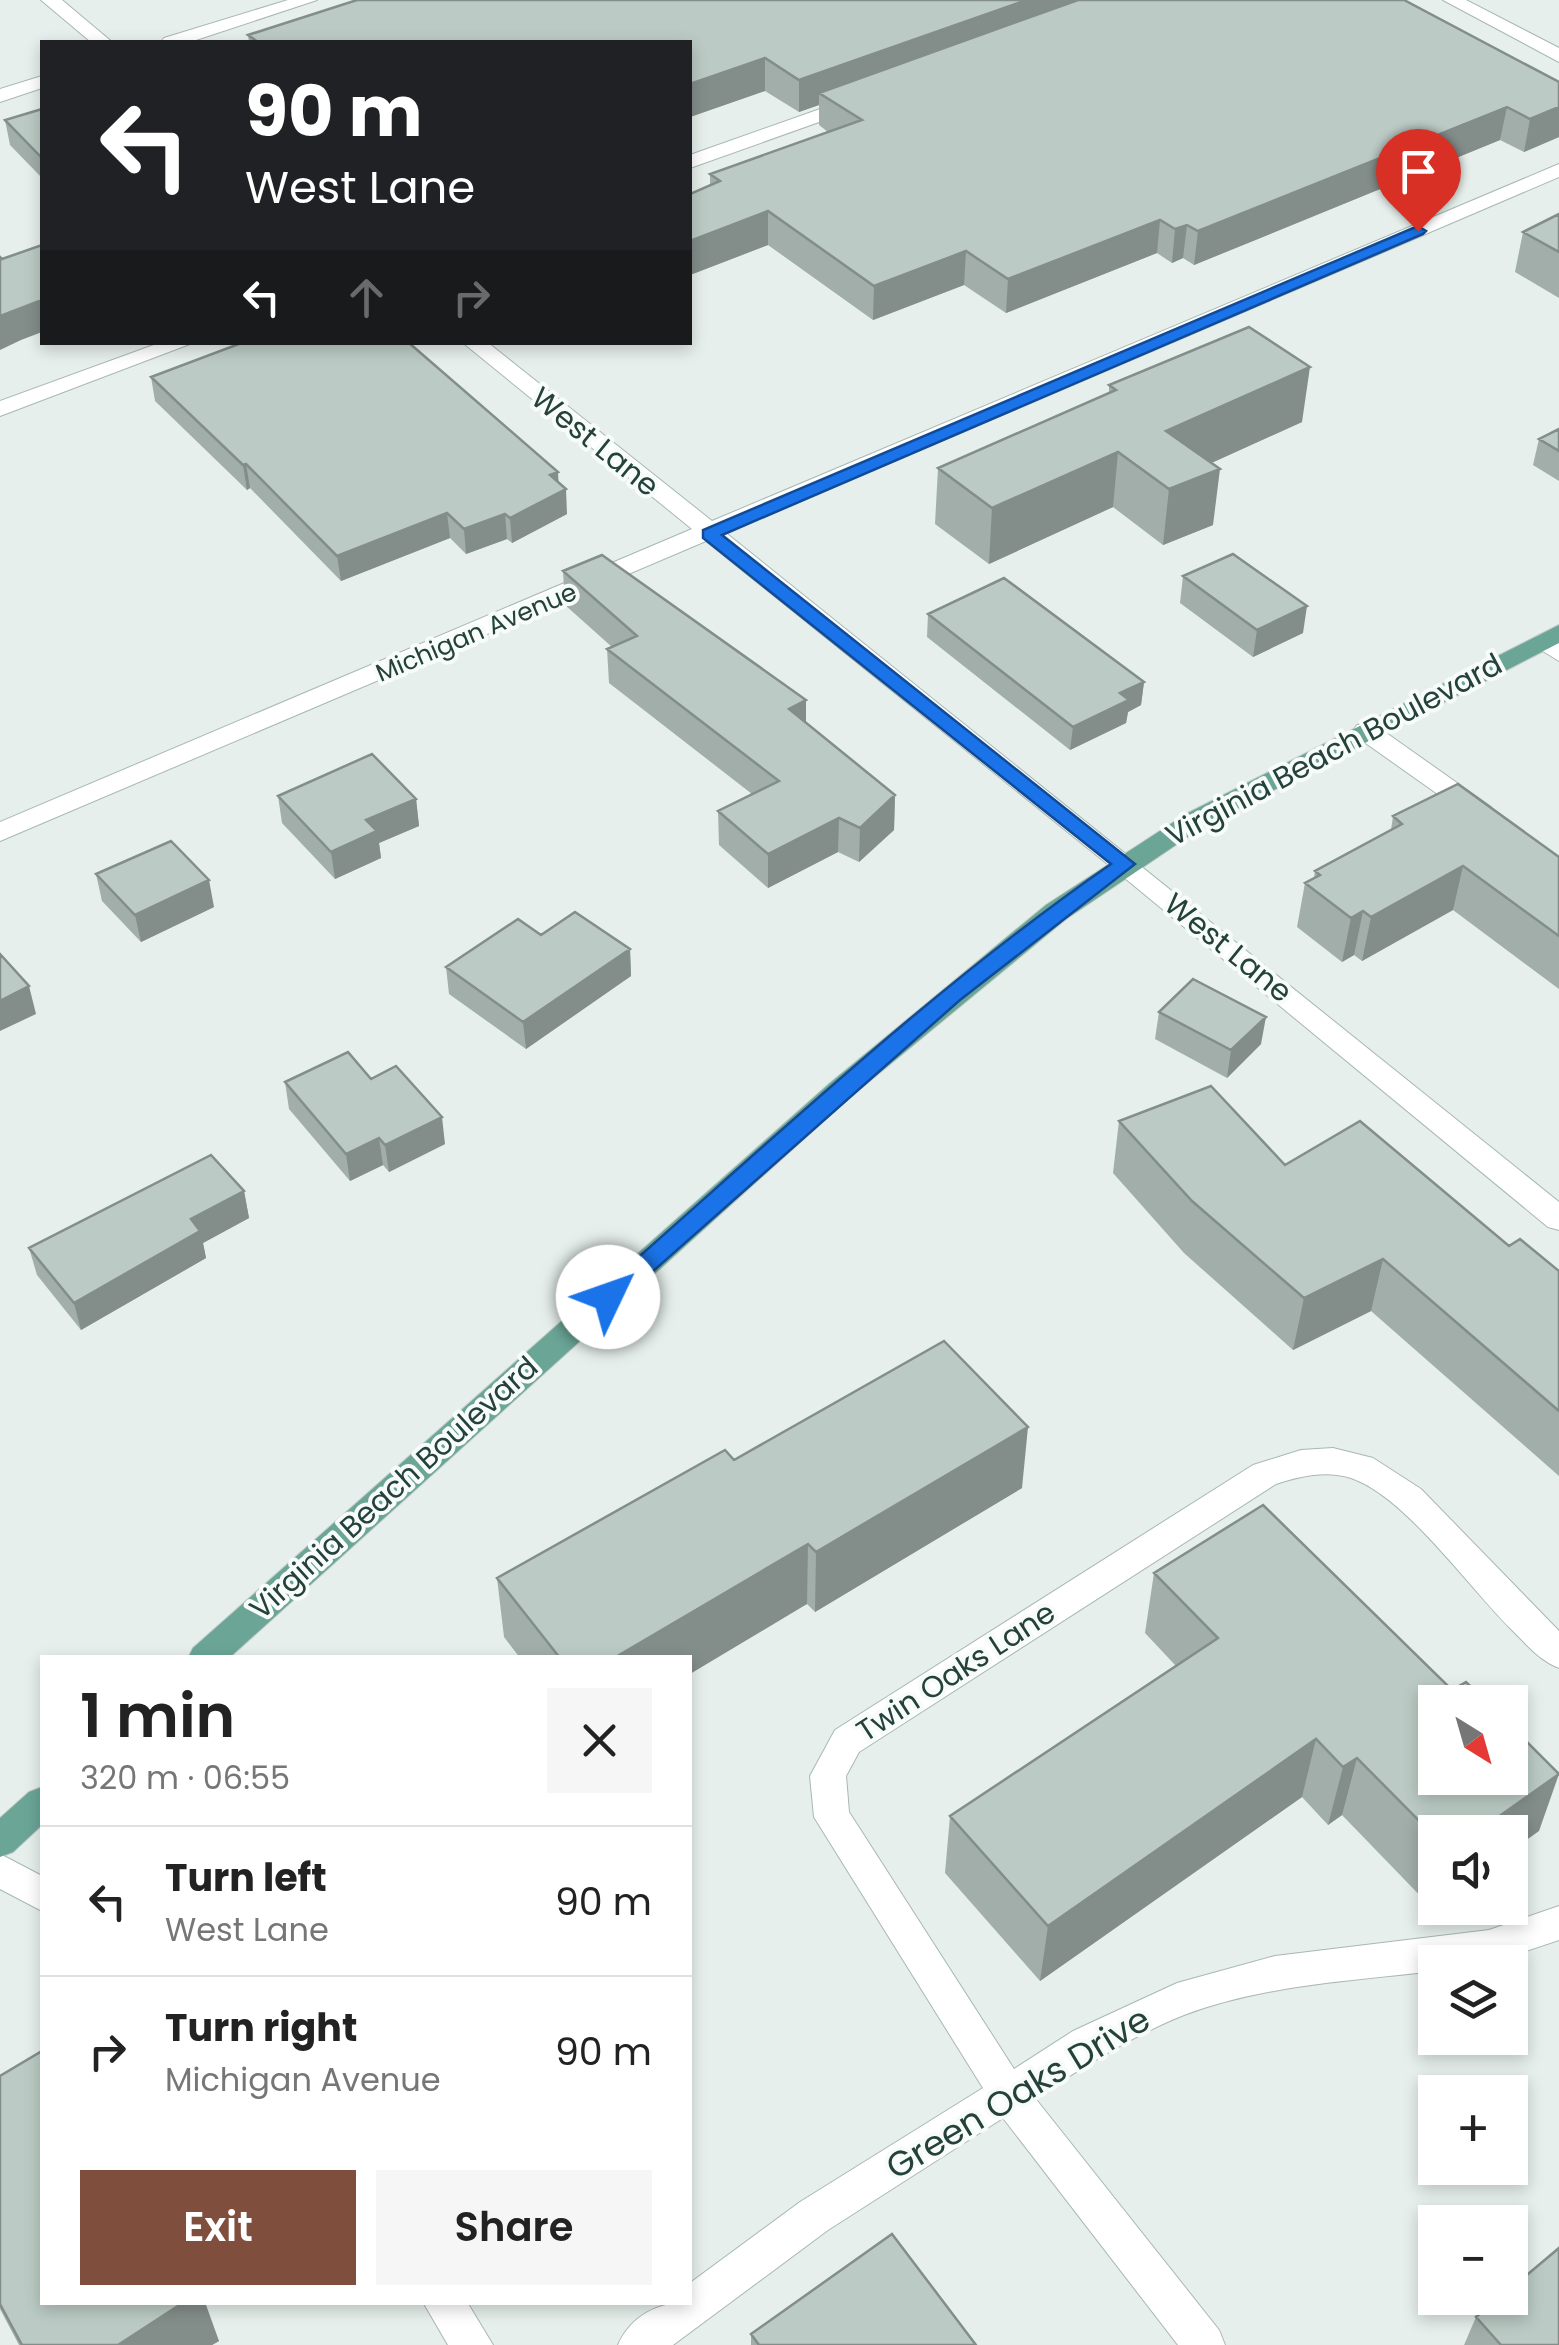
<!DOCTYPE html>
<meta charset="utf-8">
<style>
:root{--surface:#fff;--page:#f6f6f6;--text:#222;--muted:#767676;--line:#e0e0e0;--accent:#804e3d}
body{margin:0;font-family:Poppins,sans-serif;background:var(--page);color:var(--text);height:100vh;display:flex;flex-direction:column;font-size:38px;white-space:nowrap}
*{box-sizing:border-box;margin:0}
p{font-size:32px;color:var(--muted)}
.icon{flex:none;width:55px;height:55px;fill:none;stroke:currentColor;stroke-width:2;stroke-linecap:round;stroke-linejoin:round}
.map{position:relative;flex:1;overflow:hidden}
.details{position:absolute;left:40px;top:1655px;width:652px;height:650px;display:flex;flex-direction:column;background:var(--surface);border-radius:0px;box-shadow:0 5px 15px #0003}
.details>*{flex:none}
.top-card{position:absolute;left:40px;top:40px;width:652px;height:305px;border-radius:0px;box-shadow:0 5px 15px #0003;background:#202124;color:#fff;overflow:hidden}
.needle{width:65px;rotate:143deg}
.tools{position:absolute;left:1418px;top:1685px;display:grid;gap:20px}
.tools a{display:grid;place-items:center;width:110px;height:110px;border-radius:0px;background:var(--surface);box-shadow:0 5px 15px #0003;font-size:50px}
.pin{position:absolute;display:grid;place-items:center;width:85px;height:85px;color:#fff;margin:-102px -42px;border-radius:50% 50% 50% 0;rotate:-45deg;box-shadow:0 0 10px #0007}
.pin .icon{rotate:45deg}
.me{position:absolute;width:110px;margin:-55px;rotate:48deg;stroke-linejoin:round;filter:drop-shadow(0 0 8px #0008)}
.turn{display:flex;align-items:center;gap:35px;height:210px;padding:0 40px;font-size:45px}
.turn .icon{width:130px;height:130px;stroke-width:2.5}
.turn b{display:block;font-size:70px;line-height:85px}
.lanes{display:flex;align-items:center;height:95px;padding:0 40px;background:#0003;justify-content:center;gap:50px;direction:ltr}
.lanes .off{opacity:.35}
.round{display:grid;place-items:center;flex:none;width:105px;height:105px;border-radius:0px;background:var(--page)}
.head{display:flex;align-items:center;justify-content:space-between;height:170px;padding:0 40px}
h1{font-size:60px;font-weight:600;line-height:75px}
.button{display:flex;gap:20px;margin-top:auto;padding:20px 40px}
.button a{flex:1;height:115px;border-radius:0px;background:var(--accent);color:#fff;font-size:40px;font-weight:600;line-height:115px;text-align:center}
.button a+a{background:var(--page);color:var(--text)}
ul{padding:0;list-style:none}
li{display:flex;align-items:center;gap:30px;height:150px;padding:0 40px;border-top:2px solid var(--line)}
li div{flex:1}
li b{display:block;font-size:38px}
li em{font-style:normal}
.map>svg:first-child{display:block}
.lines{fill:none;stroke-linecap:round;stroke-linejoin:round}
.minor-casing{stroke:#a8b8b2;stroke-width:2}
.major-casing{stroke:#c2cac8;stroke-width:2}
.minor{fill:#fff;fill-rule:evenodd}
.major{fill:#6aa596;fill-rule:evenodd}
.wall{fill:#a1aea9}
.shaded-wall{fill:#838d89}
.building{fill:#bbcac4;stroke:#838d89;stroke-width:2.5}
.route{fill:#1a73e8;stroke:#114b97;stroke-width:2.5}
.labels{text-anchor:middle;stroke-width:8;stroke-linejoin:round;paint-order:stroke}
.far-street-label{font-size:25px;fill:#24423a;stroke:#f7fbf9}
.street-label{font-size:30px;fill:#24423a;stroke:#f7fbf9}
.near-street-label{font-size:35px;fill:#24423a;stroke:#f7fbf9}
</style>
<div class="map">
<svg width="1559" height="2345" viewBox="0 0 1559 2345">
<rect width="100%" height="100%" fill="#e6efeb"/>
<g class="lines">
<!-- minor casing -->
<g class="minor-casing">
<path id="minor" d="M41,0H62L112,42H91Z
M288,0H317L190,42H161L164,38Z
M1443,0H1466L1559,48V62Z
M42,76V88L0,102V89Z
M857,96L867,102L864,106L690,168V155Z
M1559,164V177L726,533L1559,1202V1230L1548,1227L1115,870L706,541L0,841V822L692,529L462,342H487L712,521Z
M162,342H195L0,416V401Z
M1541,634L1559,642V661L1528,642Z
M1366,723L1375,725L1491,807L1495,813L1491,819H1473L1357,737L1353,731L1357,725Z
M1333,1448L1373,1458L1421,1489L1559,1631V1668C1540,1661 1526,1644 1512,1630C1469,1588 1405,1496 1351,1478C1326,1470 1300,1476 1276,1484L859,1752L846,1776L849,1812L1014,2069L1073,2031L1177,1983L1275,1956L1489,1930L1559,1906V1940L1493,1962H1435V1971C1351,1981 1263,1985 1184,2015C1131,2036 1082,2068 1035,2098L1219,2330L1225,2345H1178L1003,2118L828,2230L673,2345H618C631,2315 659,2302 690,2302V2283L800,2202L983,2088L814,1817L810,1776L835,1730L1253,1465L1301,1450Z
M0,1854L42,1876V1911L0,1889Z
M423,2302H467L493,2345H448Z"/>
</g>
<!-- major casing -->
<g class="major-casing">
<path id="major" d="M1559,625V643L1204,826L1066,919L849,1098L229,1658H188L193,1648L829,1084L1046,905L1186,814Z
M42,1787V1825L13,1852L0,1857V1818L29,1792Z"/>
</g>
<!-- minor -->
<use href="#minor" class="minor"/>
<!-- major -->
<use href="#major" class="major"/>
</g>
<!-- wall -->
<path class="wall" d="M357,0H1404L1559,82V137L1524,152L1500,140L1194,265L1183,258L1172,263L1157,253L1006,313L964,285L873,320L768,245L690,275V194L710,185V174L828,132L819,125V105L799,112L765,91L690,117V42H249L248,35Z
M42,109V178L10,145L5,120Z
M1559,214V298L1515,272L1523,232Z
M151,377L559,483L567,514L512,543L507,539L466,554L450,538L341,581L250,488L247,490L155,401Z
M1109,385L1302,422L1211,463L1213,525L1163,545L1113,507L989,564L935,524L938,468L1109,394Z
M1559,429V481L1533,465L1539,439Z
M563,571L806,700V723L895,795L894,830L859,862L838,852L768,888L719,845L718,811L752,794L609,683L607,649L612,647L565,605Z
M1183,576L1303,633L1253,657L1180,603Z
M928,614L1144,682L1141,705L1128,712L1126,723L1070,750L927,637Z
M278,796L416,799L419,826L379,843L381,858L335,879L282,823Z
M1393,816L1559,857V989L1453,910L1362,961L1354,955L1342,962L1297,927L1305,883L1314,878L1315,871L1391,830Z
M96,874L214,907L141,942L102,901Z
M541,935L630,949L631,976L526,1049L449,994L446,967Z
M1159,1012L1261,1044L1227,1078L1155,1039Z
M371,1079L445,1144L389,1172L383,1165L350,1181L289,1109L285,1082Z
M1119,1121L1285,1165L1509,1246L1559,1271V1476L1371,1311L1293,1350L1184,1253L1113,1173Z
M244,1191L249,1218L203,1243L206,1258L81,1330L37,1275L29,1248Z
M734,1460L1022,1488L815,1612L807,1604L690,1658H520L504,1637L497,1578Z
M1154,1573L1539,1831L1435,1832V1906L1432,1908L1342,1815L1328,1825L1302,1797L1040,1981L945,1873L950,1816L1176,1666L1145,1633Z
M0,2076L219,2341L212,2345H19L0,2309Z
M1476,2317L1559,2345H1464Z
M751,2334L976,2345H751Z"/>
<!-- shaded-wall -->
<path class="shaded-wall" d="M1027,0H1115L819,93V105L799,112V80Z
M765,58V91L690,117V84Z
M1507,107L1500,140L1194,265L1198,231Z
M1559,107V137L1524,152L1530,119Z
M768,211V245L690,275V241Z
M1160,220L1157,253L1006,313L1008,279Z
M1187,225L1183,258L1172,263L1175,229Z
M966,251L964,285L873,320L874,286Z
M42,300V332L21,340L0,350V316Z
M1310,367L1302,422L1163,485L1166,431Z
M1118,452L1113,507L989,564L992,508Z
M246,464L250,488L247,490L243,465Z
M1220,469L1213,525L1163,545L1169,489Z
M558,472L559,492L566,489L567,514L512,543L510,518L550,475Z
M447,513L450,538L341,581L337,556Z
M505,514L507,539L466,554L464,529Z
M1307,606L1303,633L1253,657L1257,630Z
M1144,682L1141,705L1128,712L1126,723L1070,750L1073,727L1120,693Z
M806,700V734L789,709Z
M895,795L894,830L859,862L860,828Z
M416,799L419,826L379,843L381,858L335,879L331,852L366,820Z
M839,818L838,852L768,888V854Z
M1463,866L1453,910L1362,961L1371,917Z
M209,880L214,907L141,942L135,915Z
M1363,911L1354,955L1342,962L1351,918Z
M630,949L631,976L526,1049L523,1022Z
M29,986L36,1014L0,1031V1001Z
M1266,1017L1261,1044L1227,1078L1231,1050Z
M442,1117L445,1144L389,1172L385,1145Z
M379,1138L383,1165L350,1181L346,1154Z
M244,1191L249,1218L203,1243L206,1258L81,1330L74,1303L191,1219Z
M1383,1259L1371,1311L1293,1350L1304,1298Z
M1028,1427L1022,1488L815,1612L816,1552Z
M808,1544L807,1604L690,1674V1658H614Z
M1316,1739L1302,1797L1040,1981L1048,1926Z
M1357,1758L1342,1815L1328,1825L1343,1767Z
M1559,1774L1539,1831L1510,1852V1832H1477Z
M184,2302H205L219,2341L212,2345H118Z"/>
<!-- building -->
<path class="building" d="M357,0H1027L799,80L765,58L690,84V42H258L248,35Z
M1078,0H1404L1559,82V107L1530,119L1507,107L1198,231L1187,225L1175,229L1160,220L1008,279L966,251L874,286L768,211L690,241V194L720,181L710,174L862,120L819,93Z
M42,109V158L5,120Z
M1559,214V252L1523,232Z
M42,245V300L0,316V257L2,259Z
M1249,327L1310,367L1166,431L1220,469L1169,489L1118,452L992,508L938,468L1116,390L1109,385Z
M244,342H408L558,472L550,475L566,489L510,518L505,514L464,529L447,513L337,556L246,464L243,465L151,377Z
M1559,429V451L1539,439Z
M1233,554L1307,606L1257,630L1183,576Z
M602,555L806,700L789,709L895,795L860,828L839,818L768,854L718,811L779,781L607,649L637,636L563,571Z
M1004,578L1144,682L1120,693L1129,700L1073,727L928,614Z
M372,754L416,799L366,820L377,831L331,852L278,796Z
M1458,784L1559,857V936L1463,866L1371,917L1363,911L1351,918L1305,883L1320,875L1315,871L1402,824L1393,816Z
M171,841L209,880L135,915L96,874Z
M575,912L630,949L523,1022L446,967L518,919L541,935Z
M0,954L29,986L0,1001Z
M1193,979L1266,1017L1231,1050L1159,1012Z
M348,1052L371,1079L396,1066L442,1117L385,1145L379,1138L346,1154L285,1082Z
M1211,1086L1285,1165L1360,1121L1509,1246L1520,1239L1559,1271V1411L1383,1259L1304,1298L1192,1201L1119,1121Z
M211,1155L244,1191L191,1219L200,1231L74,1303L29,1248Z
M944,1341L1028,1427L816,1552L808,1544L614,1658H560L497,1578L725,1450L734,1460Z
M1263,1505L1452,1690L1466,1682L1487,1702H1435V1778H1510V1725L1559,1774L1477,1832H1435V1837L1357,1758L1343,1767L1316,1739L1048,1926L950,1816L1218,1638L1154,1573Z
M42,2051V2302H184L118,2345H22L0,2304V2076Z
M892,2234L976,2345H759L751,2334Z
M1559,2248V2345H1501L1476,2317L1499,2298H1510V2289Z"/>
<!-- route -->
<path class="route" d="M1418,226L1426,231L1423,234L722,535L1135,864L960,1000L617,1303H600L597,1297L600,1291C767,1145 929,990 1111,864L703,538V530Z"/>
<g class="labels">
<!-- far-street labels -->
<g class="far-street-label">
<text transform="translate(476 632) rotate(-23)" y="9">Michigan Avenue</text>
</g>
<!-- street labels -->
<g class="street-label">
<text transform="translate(595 442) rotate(39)" y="10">West Lane</text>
<text transform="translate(1334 750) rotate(-28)" y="10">Virginia Beach Boulevard</text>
<text transform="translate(1228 948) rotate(39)" y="10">West Lane</text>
<text transform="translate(394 1488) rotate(-42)" y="10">Virginia Beach Boulevard</text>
<text transform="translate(956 1672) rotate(-33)" y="10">Twin Oaks Lane</text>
</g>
<!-- near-street labels -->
<g class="near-street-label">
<text transform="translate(1018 2093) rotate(-31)" y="12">Green Oaks Drive</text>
</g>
</g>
</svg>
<div class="tools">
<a><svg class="needle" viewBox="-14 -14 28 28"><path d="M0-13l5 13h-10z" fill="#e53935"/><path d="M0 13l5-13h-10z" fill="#767676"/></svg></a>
<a><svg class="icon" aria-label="sound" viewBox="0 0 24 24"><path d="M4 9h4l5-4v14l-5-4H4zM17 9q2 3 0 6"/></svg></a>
<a><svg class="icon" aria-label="layers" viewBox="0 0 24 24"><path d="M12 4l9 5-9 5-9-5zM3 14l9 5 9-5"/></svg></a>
<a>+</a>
<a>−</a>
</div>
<div class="pin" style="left:1418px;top:231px;background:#d93025"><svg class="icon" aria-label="arrive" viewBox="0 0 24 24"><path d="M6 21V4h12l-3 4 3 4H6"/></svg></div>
<svg class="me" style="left:608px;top:1297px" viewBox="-20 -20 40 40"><circle r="19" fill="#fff"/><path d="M0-13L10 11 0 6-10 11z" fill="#1a73e8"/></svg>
<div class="top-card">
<div class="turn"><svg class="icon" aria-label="left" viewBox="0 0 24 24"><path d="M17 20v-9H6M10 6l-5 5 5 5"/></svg><div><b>90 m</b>West Lane</div></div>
<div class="lanes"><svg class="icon" aria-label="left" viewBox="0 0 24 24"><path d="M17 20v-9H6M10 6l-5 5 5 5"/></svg><svg class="icon off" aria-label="ahead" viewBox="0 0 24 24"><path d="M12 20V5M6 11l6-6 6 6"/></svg><svg class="icon off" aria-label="right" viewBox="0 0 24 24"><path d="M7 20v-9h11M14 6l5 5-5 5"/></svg></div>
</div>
<section class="details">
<div class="head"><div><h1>1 min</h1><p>320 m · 06:55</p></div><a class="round"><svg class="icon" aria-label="close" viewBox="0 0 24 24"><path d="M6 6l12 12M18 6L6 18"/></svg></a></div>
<ul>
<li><svg class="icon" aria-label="left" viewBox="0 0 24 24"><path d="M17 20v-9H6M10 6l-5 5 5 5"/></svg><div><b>Turn left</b><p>West Lane</p></div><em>90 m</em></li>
<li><svg class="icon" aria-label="right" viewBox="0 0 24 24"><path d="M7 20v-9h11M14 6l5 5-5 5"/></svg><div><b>Turn right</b><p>Michigan Avenue</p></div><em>90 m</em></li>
</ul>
<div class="button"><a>Exit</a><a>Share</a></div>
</section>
</div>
